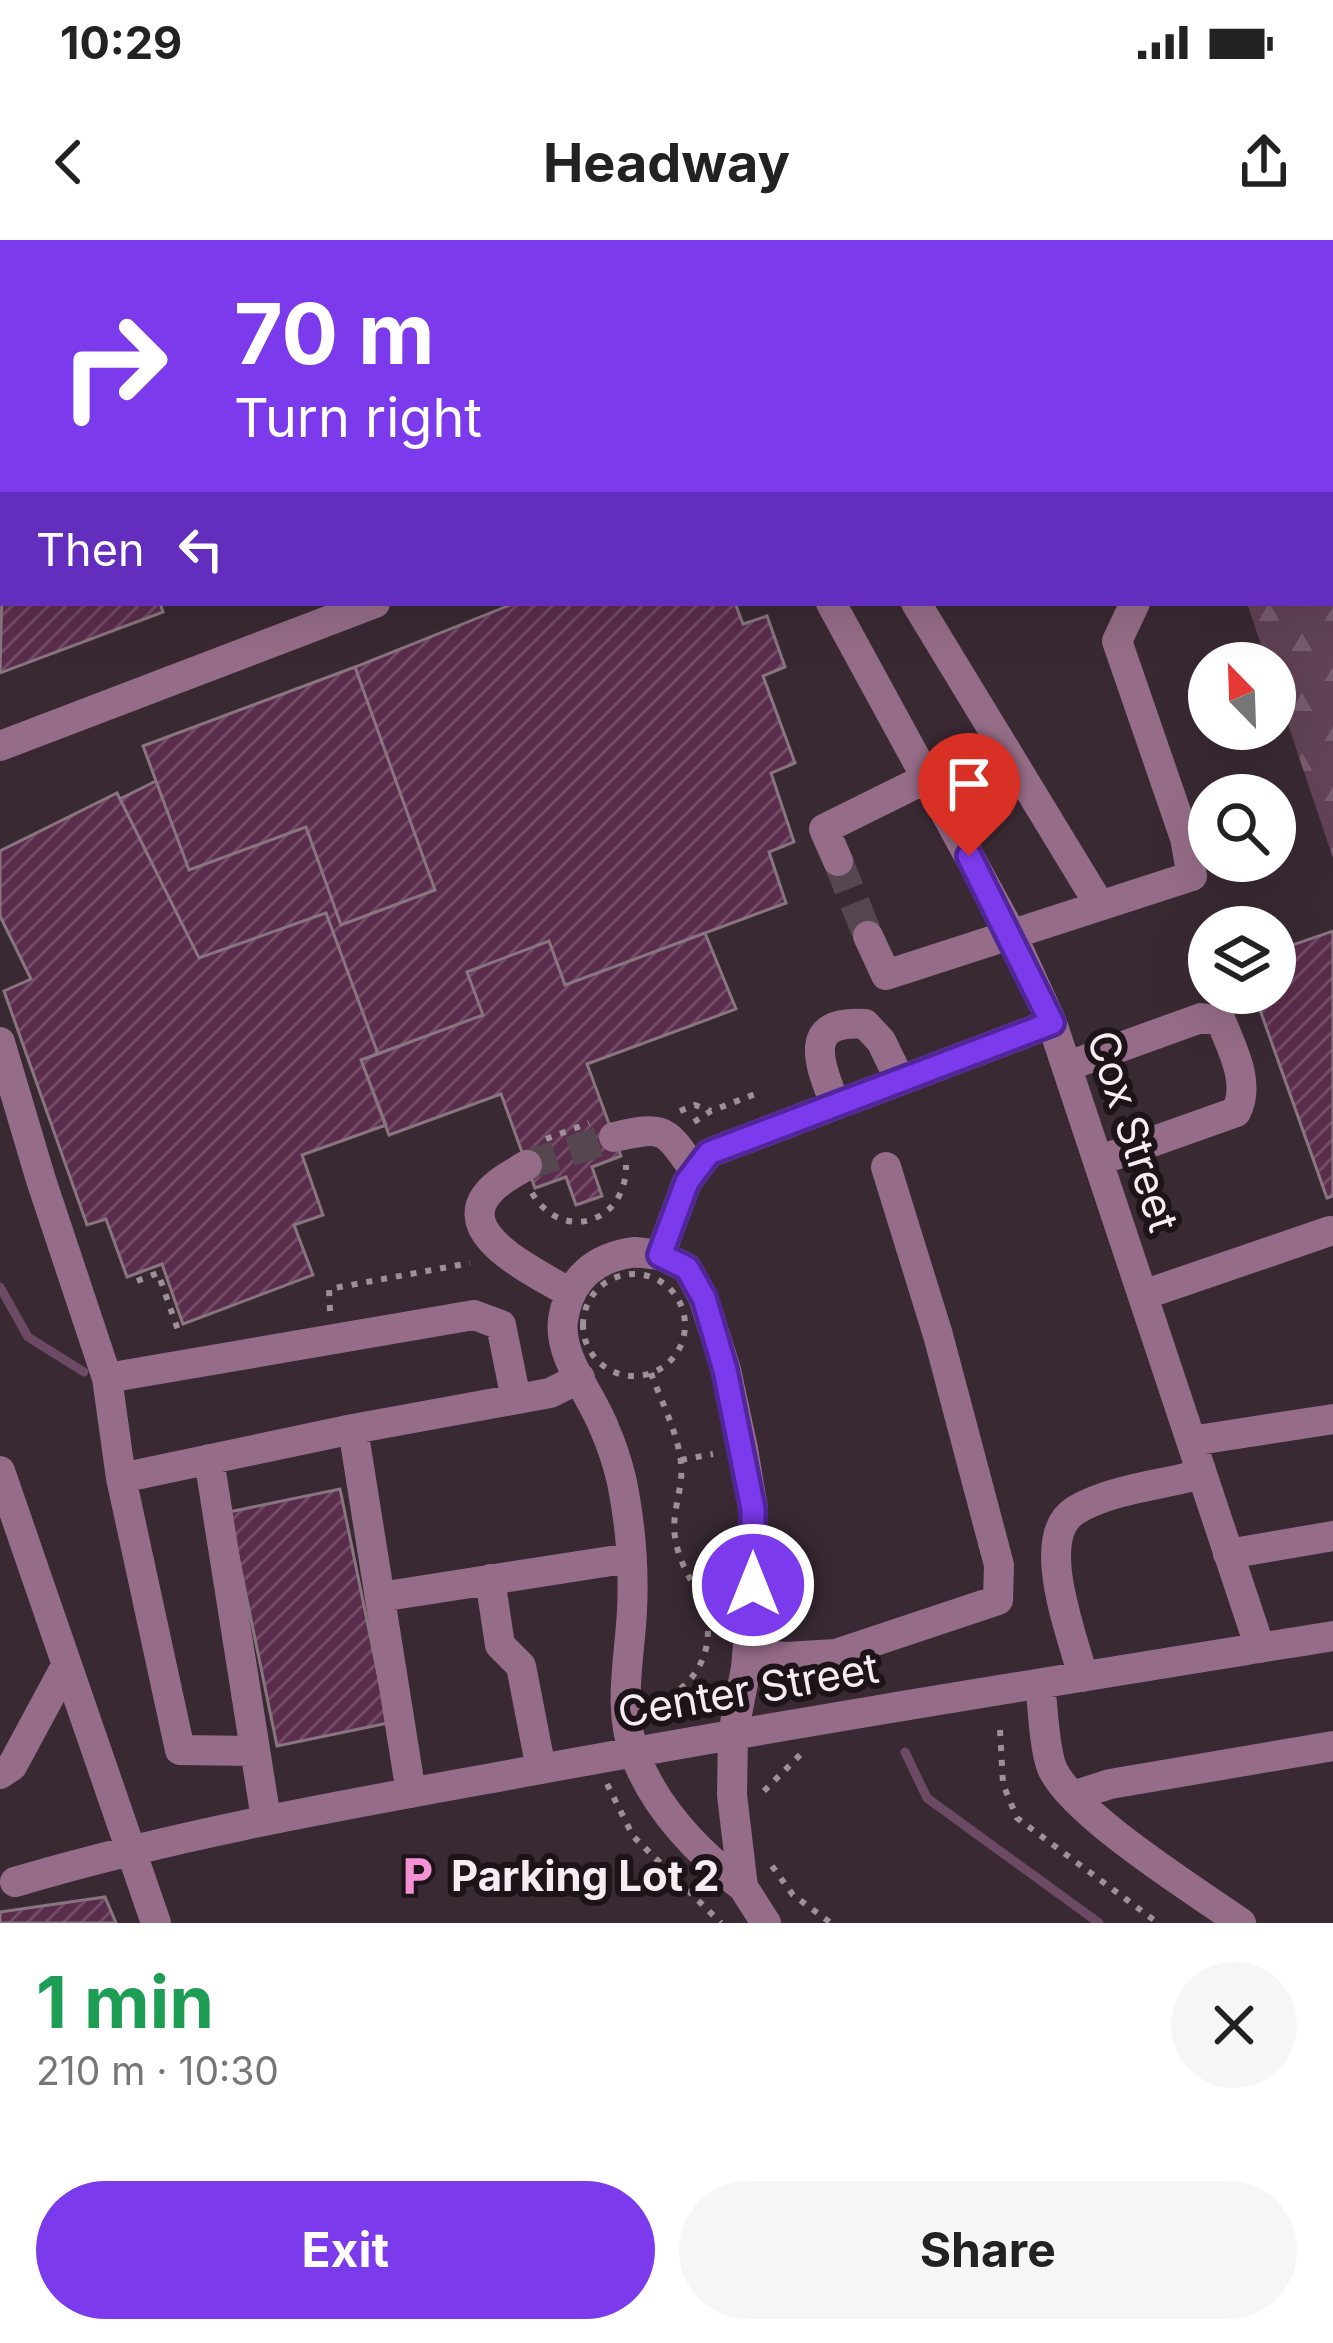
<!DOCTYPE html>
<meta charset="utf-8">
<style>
:root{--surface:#fff;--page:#f6f6f6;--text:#222;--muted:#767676;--accent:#7c3aed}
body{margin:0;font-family:Inter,sans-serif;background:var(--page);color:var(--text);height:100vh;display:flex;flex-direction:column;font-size:45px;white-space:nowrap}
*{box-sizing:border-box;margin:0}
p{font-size:39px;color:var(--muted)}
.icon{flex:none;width:66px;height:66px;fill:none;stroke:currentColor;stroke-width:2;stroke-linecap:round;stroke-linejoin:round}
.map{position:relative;height:1683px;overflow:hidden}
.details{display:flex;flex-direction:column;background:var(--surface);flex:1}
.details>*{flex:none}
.guide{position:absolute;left:0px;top:0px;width:1335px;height:366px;box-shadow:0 12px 48px #0002;background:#7c3aed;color:#fff;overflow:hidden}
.needle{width:78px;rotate:337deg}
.fabs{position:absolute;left:1188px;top:402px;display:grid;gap:24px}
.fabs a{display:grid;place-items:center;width:108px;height:108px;border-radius:50%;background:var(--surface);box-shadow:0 12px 48px #0002;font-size:60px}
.pin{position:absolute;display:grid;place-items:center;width:102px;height:102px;color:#fff;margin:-123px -51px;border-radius:50% 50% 50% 0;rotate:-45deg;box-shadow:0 0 12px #0007}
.pin .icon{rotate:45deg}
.me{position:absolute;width:132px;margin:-66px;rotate:0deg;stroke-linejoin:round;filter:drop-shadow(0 0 9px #0008)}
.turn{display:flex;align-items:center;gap:42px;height:252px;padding:0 36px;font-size:54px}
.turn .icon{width:156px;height:156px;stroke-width:2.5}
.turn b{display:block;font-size:84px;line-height:102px}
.then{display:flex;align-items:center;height:114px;padding:0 36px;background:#0003;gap:24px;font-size:45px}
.round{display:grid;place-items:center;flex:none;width:126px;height:126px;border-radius:63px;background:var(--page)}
.overview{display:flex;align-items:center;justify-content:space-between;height:204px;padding:0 36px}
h1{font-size:72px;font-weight:700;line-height:90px;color:#1e9e55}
.action{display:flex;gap:24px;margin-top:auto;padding:24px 36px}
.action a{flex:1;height:138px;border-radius:72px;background:var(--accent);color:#fff;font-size:48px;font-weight:700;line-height:138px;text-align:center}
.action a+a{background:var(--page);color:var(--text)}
.status{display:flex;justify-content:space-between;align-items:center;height:84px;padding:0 60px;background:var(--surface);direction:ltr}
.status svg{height:33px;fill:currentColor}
header{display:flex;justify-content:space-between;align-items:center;height:156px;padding:0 36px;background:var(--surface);font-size:54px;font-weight:700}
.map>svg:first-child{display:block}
.forest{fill:url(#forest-firs)}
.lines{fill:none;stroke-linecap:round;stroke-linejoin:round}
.stream{stroke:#6c4a63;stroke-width:9}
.building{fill:url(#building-hatch);stroke:#887580;stroke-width:3}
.minor-tunnel{stroke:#564650;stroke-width:30;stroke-dasharray:30 15;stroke-linecap:butt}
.path{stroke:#9d9098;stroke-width:6;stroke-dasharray:6 9;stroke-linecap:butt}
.minor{stroke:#966d88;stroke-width:30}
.route-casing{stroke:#51269a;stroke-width:30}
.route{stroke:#7c3aed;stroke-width:21}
.labels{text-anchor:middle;stroke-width:12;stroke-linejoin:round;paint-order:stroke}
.street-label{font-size:42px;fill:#f7ecf3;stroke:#1c1419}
.poi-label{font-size:42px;font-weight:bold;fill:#f7ecf3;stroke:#1c1419;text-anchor:start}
</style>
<div class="status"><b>10:29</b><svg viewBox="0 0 49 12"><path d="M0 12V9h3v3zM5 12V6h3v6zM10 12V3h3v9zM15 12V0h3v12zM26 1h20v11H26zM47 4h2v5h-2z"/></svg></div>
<header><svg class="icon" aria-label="back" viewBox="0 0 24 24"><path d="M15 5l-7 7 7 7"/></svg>Headway<svg class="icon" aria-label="share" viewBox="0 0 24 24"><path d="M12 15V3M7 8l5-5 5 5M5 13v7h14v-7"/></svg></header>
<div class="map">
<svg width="1333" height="1683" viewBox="0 0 1333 1683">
<defs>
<pattern id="forest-firs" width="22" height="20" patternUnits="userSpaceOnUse" patternTransform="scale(3)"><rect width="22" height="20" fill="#614256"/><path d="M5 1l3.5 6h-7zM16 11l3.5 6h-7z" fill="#785d6f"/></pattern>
<pattern id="building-hatch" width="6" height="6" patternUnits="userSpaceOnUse" patternTransform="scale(3)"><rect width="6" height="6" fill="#5b2d4c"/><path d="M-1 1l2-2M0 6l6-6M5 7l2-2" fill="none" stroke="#734c66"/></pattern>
</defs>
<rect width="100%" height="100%" fill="#392933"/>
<!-- forest -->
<path class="forest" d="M1125,0H1333V618L1275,446V423H1267L1247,363H1332V3Z"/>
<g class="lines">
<!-- stream -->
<path class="stream" d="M0,1047L28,1097L84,1132
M905,1512L927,1558L1099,1683"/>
</g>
<!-- building -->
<path class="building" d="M483,0H624L625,3H484Z
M3,13V239L0,240V14Z
M3,309V363H160L163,372L0,433Z
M515,363H735L743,384L767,376L785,427L763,436L795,523L771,533L794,602L769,612L786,663L565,745L549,701L467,732L483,775L378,814L326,673L199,718L120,559L156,541L189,630L306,587L341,685L435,650L355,427Z
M355,427L435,650L341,685L306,587L189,630L143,506Z
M117,553L199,718L326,673L378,814L361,820L386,885L302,915L323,975L294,985L313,1035L183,1084L162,1024L127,1037L106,979L87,985L4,751L31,739L0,676V611Z
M1333,691V956L1327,958L1254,753H1275V711Z
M705,693L736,769L587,824L621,916L592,927L602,956L576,965L566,937L535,948L501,854L389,895L361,820L483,775L467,732L549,701L565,745Z
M340,1249L388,1483L277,1506L229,1272Z
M105,1657L116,1683H0V1672Z"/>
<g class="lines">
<!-- minor-tunnel -->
<path class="minor-tunnel" d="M838,621L868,696
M527,925L614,897"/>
<!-- path -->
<path class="path" d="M680,871L695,865L711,871
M694,882L711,871L758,853
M546,899L589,883
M532,953C562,1004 627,983 626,925
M583 1085a51 51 0 1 1 102 0a51 51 0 1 1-102 0Z
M137,1041L158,1033L179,1093
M330,1071L329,1049L470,1023
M651,1133C661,1161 678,1193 681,1223C684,1247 671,1272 675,1297C679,1325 694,1342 703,1366C719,1408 694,1451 654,1462
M681,1220L713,1214
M1000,1490L1003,1544L1017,1578L1158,1683
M607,1544L633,1596L721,1683
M764,1551L801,1514
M772,1626L793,1655L831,1683"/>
<!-- minor -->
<path class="minor" d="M171,0L172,3
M287,0L288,3
M447,0L448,3
M752,0L753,3
M1067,0V3
M706,3L718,0
M831,363L1011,693L1052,783L1260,1408
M916,363L1099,664
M0,506L375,363
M838,621L824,589L927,538
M868,696L886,735L1192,636L1185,598L1117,401L1135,363
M0,802L41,940L107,1138L121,1238L180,1510L255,1511
M1068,826L1201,778L1221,781C1232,809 1251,843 1236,872L1098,921
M835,864C820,825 800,779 865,784L881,801L900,840
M614,897C666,885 665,889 695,931
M527,925C516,932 503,938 494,947C443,993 541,1034 571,1054
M635,1012L660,1015L687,1028L703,1057L726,1130L743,1209L753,1269V1345L746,1428L733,1494L732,1555L743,1647C697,1612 656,1570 635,1515C617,1469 630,1417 632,1370C634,1329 630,1282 622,1242C618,1225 612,1206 605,1190C593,1157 558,1117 563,1080C569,1039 595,1017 635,1012Z
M660,1015L687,942L709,913L1052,783
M1143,1055L1330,991
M107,1138L474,1075L501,1085L516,1159
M353,1189L411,1553
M1191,1201L1333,1179
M209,1219L266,1579
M0,1231L156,1683
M121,1238L353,1189L550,1153L580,1138
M1228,1314L1333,1296
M490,1339L500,1405L521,1426L541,1529
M380,1357L630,1318
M748,1413L785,1417L836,1414L998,1360L999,1325L938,1095L886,927
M1083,1437C1073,1396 1032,1296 1076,1270C1111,1249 1162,1245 1202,1234
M1040,1444C1043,1467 1044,1508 1052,1528C1072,1574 1197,1652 1241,1683
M0,1534L12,1526L66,1426
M1073,1556L1110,1544L1333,1506
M15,1642C180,1593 349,1564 519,1533C790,1483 1061,1440 1333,1396
M743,1647L766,1683"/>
</g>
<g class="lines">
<!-- route casing -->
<g class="route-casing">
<path id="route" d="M753,1345V1269L725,1130L704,1058L687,1028L660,1015L687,942L709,913L1052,783L969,616"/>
</g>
<!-- route -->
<use href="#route" class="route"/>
</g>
<!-- icons -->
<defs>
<g id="parking-bare" transform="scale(3.24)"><path d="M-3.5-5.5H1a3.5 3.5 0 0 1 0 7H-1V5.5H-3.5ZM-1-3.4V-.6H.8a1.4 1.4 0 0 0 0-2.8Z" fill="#f491d4" stroke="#1c1419" stroke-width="2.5" paint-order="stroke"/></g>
</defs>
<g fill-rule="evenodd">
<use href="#parking-bare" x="417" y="1636"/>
</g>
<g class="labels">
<!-- street labels -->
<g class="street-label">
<text transform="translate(1133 891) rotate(72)" y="15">Cox Street</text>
<text transform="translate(748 1450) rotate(-10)" y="15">Center Street</text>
</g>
<!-- poi labels -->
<g class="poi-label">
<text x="451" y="1651">Parking Lot 2</text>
</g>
</g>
</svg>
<div class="fabs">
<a><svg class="needle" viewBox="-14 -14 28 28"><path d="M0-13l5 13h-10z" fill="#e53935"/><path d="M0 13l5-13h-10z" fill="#767676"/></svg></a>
<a><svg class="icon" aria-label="search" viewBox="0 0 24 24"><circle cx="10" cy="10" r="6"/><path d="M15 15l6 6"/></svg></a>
<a><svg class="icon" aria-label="layers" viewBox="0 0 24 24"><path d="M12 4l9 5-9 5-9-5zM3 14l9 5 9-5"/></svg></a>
</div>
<div class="pin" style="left:969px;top:616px;background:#d93025"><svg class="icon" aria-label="arrive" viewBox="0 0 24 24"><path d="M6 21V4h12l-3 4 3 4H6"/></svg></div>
<svg class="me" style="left:753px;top:1345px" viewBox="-20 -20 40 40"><circle r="17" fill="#7c3aed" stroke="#fff" stroke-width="3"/><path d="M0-11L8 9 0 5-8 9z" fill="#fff"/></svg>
<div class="guide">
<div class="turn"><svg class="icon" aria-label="right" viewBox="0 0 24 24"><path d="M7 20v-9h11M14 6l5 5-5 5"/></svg><div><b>70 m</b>Turn right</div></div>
<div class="then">Then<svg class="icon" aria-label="left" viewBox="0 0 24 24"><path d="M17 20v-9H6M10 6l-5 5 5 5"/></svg></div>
</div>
</div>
<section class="details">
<div class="overview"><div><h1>1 min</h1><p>210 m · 10:30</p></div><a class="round"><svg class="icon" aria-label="close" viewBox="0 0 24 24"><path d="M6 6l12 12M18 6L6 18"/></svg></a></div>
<div class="action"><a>Exit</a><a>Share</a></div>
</section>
